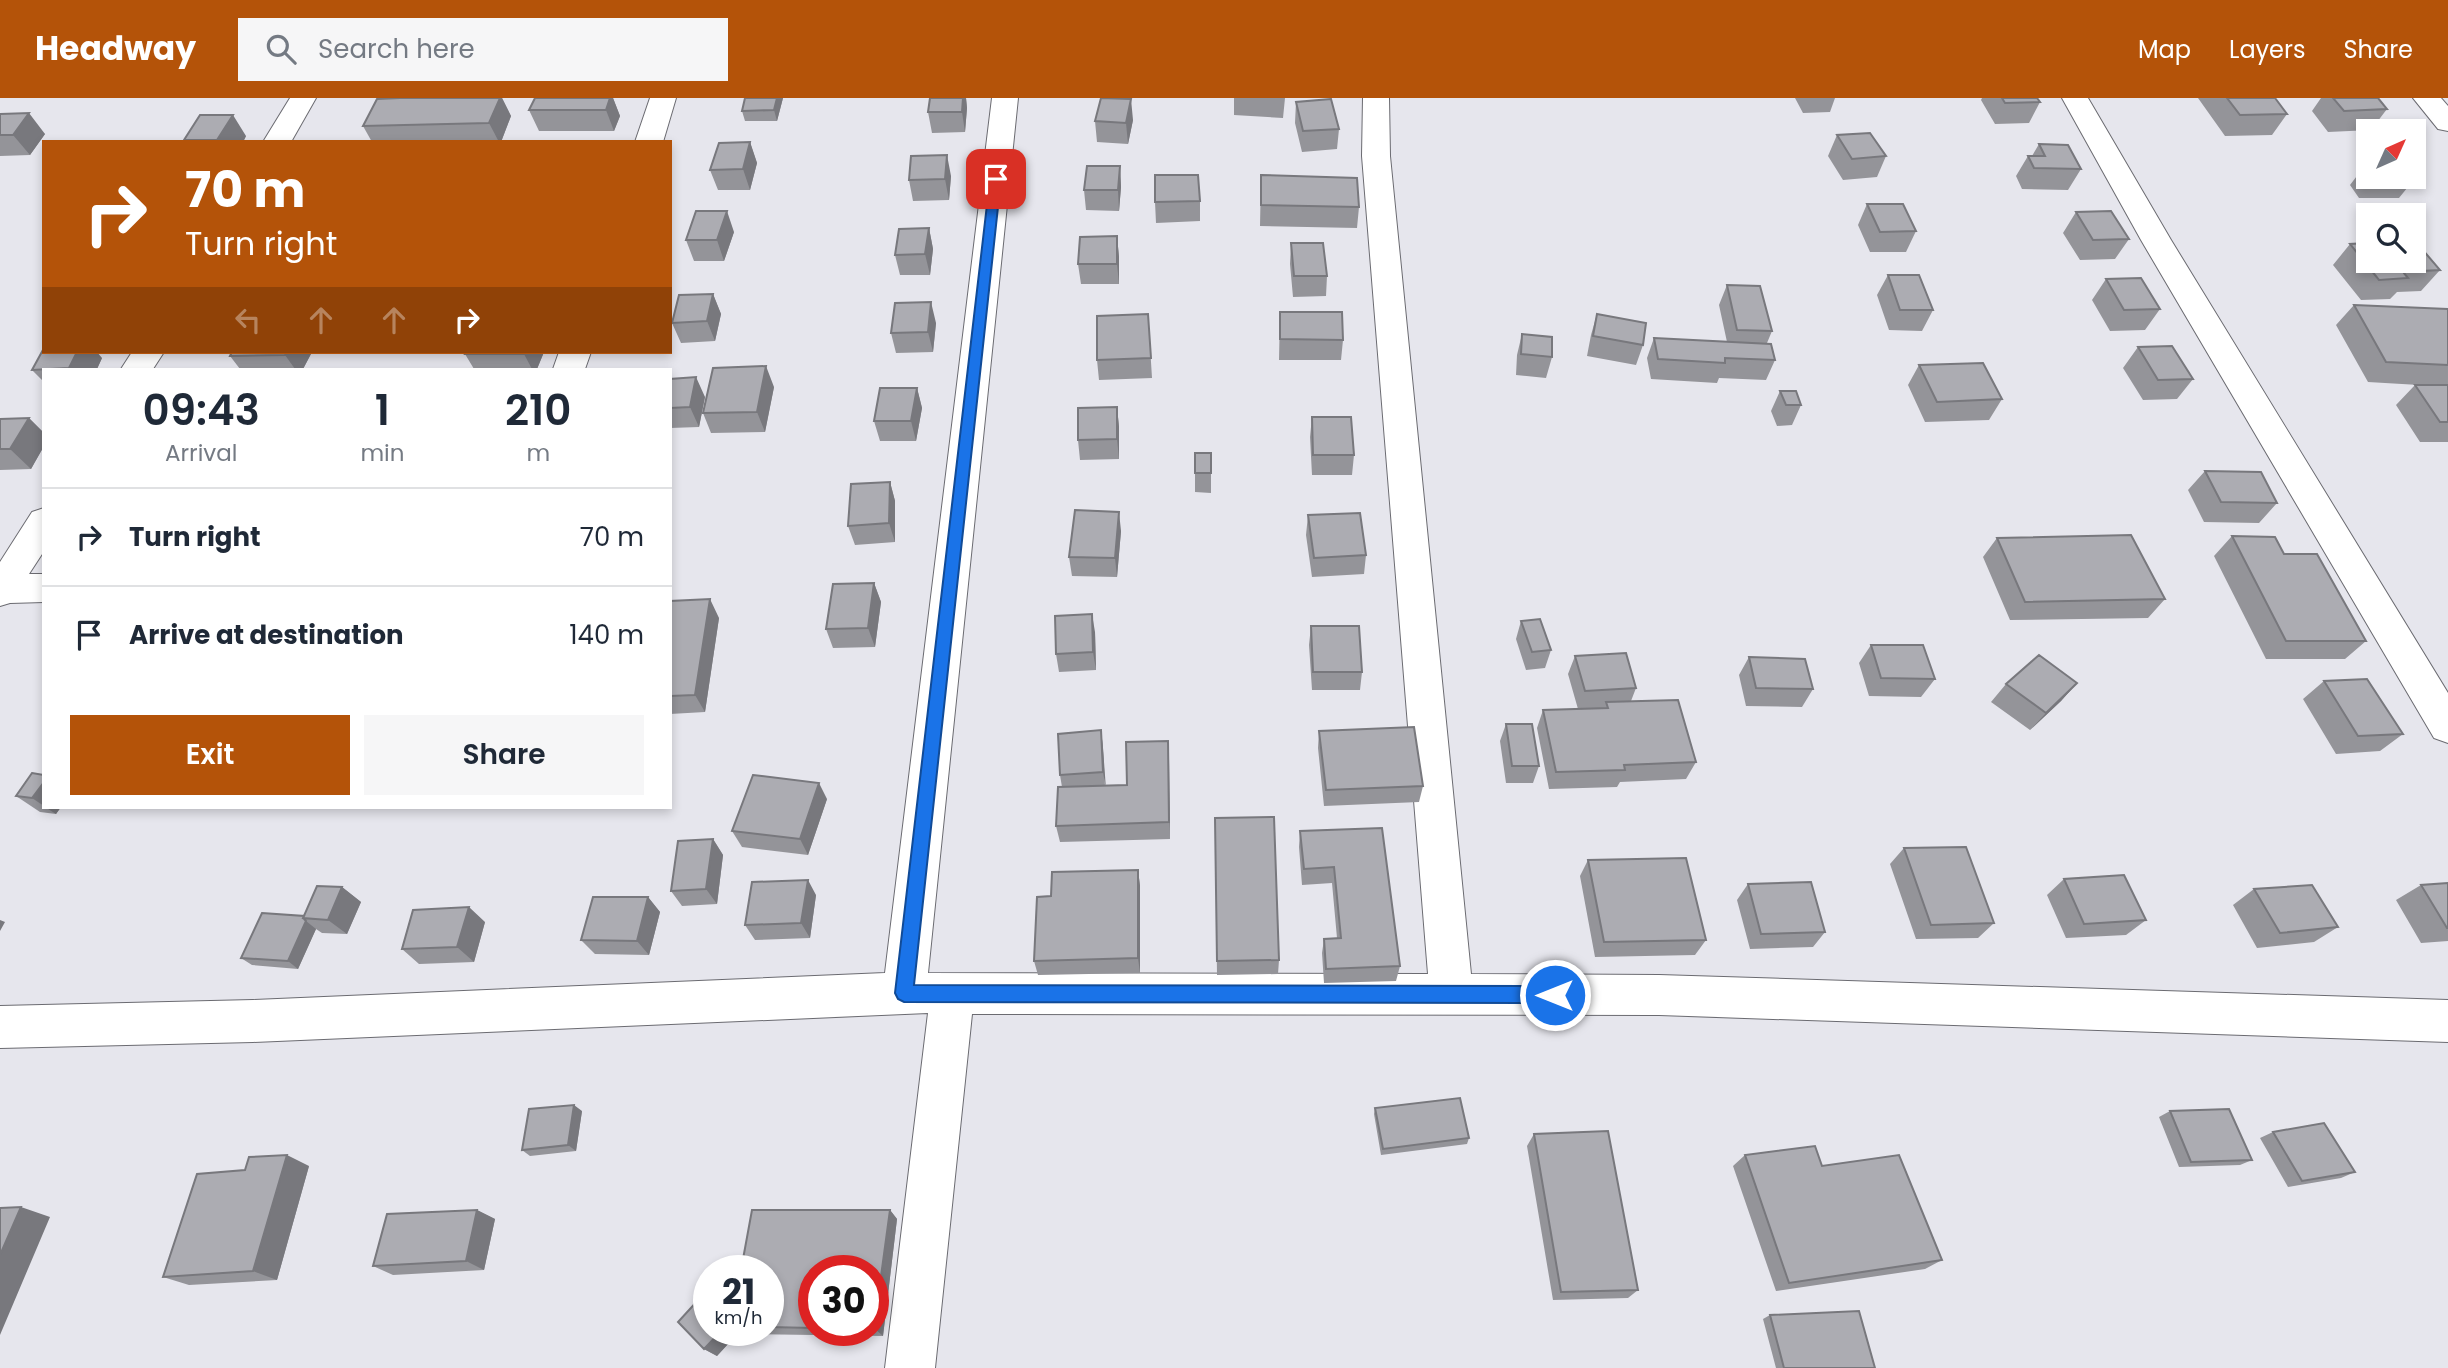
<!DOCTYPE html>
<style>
:root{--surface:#fff;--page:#f6f6f7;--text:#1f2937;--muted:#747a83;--line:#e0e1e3;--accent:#b45309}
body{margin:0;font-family:Poppins,sans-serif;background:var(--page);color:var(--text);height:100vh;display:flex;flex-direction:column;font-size:26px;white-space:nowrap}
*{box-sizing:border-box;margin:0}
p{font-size:23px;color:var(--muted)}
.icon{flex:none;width:38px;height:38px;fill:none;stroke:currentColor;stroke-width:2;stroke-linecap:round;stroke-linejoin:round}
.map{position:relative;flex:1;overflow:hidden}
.sheet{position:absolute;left:42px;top:270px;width:630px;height:441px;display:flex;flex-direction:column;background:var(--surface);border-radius:0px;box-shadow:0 4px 10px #0003}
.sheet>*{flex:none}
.top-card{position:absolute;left:42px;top:42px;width:630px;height:214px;border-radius:0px;box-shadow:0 4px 10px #0003;background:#b45309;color:#fff;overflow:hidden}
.needle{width:46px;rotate:45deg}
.fabs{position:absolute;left:2356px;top:21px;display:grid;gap:14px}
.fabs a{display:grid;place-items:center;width:70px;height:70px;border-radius:0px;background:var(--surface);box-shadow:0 4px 10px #0003;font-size:35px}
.speed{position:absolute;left:693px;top:1157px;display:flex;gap:14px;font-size:35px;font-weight:700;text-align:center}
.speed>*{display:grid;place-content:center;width:91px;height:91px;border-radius:50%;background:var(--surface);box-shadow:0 4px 10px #0003;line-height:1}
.speed small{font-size:18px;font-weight:400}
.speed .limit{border:10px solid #d22;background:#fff;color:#111}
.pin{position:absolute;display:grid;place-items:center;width:60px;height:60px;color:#fff;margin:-30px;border-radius:14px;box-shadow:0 4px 10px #0006}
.me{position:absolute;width:77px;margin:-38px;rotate:270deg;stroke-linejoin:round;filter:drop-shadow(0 0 5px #0008)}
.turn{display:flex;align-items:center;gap:24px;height:147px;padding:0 28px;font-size:32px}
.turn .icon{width:91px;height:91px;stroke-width:2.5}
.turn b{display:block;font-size:49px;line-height:60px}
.lanes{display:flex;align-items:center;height:66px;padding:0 28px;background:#0003;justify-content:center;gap:35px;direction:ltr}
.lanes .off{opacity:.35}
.eta{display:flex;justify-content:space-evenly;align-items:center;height:119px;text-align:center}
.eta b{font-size:42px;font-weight:600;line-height:49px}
.action{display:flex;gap:14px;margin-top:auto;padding:14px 28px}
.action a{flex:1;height:80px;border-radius:0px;background:var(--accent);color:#fff;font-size:28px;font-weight:600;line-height:80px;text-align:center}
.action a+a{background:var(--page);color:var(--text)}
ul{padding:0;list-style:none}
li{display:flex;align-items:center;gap:21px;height:98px;padding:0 28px;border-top:2px solid var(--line)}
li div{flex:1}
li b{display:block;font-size:26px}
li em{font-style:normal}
header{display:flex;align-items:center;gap:42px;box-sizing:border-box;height:98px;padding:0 35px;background:var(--accent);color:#fff}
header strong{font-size:33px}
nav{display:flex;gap:38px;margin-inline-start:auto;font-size:24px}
.search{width:490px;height:63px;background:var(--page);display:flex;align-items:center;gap:18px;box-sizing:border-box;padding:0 24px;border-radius:0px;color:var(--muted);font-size:26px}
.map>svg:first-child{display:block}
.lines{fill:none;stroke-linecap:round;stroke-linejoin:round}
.street-casing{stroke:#6b6b71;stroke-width:2}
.street{fill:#fff;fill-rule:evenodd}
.wall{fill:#949499;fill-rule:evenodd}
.shaded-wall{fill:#78787d}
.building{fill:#acacb2;stroke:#78787d;stroke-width:2}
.route{fill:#1a73e8;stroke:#114b97;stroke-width:2}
</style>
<header>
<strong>Headway</strong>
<div class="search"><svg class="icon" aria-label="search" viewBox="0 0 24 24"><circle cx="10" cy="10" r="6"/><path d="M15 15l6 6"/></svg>Search here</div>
<nav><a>Map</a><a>Layers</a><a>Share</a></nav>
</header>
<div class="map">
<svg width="2448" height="1270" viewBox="0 0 2448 1270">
<rect width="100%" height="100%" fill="#e6e6ed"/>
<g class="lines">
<!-- street casing -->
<g class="street-casing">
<path id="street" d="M290,0H316L291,44H263Z
M650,0H676L663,44H635Z
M992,0H1018L928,875L1428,876L1362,58L1363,0H1389L1390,58L1471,876L1659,877L2448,902V944L1659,917L972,916L935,1270H885L928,915L253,944L0,950V908L253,902L885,875Z
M2062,0H2088L2171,142L2448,595V645L2434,640L2141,142Z
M2413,0H2441L2448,8V33L2438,31Z
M132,254H164L153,271H121Z
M559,254H591L585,271H553Z
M44,410V453L29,476H44V504L10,505L0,508V464L32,414Z"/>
</g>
<!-- street -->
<use href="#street" class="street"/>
</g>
<!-- wall -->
<path class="wall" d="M400,0H502L511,18L501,44H372L363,28Z
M613,0L620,18L614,33H539L529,12Z
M745,0H783L777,23H745L742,13Z
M930,0H966L967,10L965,34L932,35L928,14Z
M1234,0H1285L1283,20L1234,17Z
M1795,0H1835L1830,14L1803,15Z
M1982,0H2037L2040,4L2029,25L1995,26L1981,2Z
M2198,0H2275L2287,16L2272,37L2225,38Z
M2321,0H2378L2387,11L2371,32L2328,34L2312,13Z
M1296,4L1339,31L1337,51L1302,54L1295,25Z
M0,16L45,36L30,57L0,58Z
M1133,22L1128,46L1097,44L1095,23Z
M1837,37L1886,58L1877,79L1843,82L1828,58Z
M246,38L243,44H186L184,42Z
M750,44L757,65L750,92H718L710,72Z
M2039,46L2081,71L2068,92L2022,91L2016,78L2028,58H2032Z
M2366,66H2368V79H2416L2399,100H2359L2350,87Z
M1120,68L1121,89L1119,113L1086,112L1084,92Z
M1261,77L1359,109L1357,130L1260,128Z
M951,78L949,102L913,103L909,82Z
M1200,103V123L1156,125L1155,104Z
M1867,106L1916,133L1906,154H1870L1858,127Z
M2076,114L2129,141L2115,161L2080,162L2063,135Z
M929,130L933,151L930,177H900L895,157Z
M734,134L724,163H694L686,142Z
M1117,138L1119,159V186H1081L1078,166Z
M1291,145L1327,178L1326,198L1293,199L1290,166Z
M2350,146L2440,172L2421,193L2397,194L2390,201L2361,202L2333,167Z
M1888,177L1933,212L1922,233L1889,232L1877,197Z
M2106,181L2160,211L2145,232L2110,233L2092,202Z
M1727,187L1772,233L1767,245L1775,262L1766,282L1719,280L1717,285L1651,281L1647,260L1654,240L1727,244L1719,207Z
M713,196L721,216L715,243L681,245L672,225Z
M2354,207L2448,211V344H2420L2396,307L2415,287H2419L2368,284L2336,227Z
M1280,214L1343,242L1341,262H1279Z
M1148,216L1152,280L1099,282L1097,262Z
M1597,216L1643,247L1636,267L1587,258L1591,237Z
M936,225L933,254L896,255L891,235Z
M1522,236L1552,259L1546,280L1516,277L1517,257Z
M2138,249L2193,281L2177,301L2143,302L2123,270Z
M232,254H312L303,271H240L230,258Z
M544,254L537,271H474L465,256Z
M102,260L97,271H44V284L32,272Z
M1919,267L2002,301L1989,322L1925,324L1908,287Z
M670,281L705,299L699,329L670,330Z
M774,289L765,334L711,335L703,315Z
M917,290L922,310L916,343H880L874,323Z
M1780,293L1801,307L1792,327L1777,328L1771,313Z
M1117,309L1119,329V361L1080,362L1078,342Z
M1312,319L1354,357L1352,377H1312L1310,339Z
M29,320L44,335V348L31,371L0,372V321Z
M1211,355V395L1195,394V375Z
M2205,373L2277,405L2259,425L2204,424L2188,392Z
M890,384L895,403V444L855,447L848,428Z
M1308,417L1366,457L1364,476L1312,479L1306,437Z
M1121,433L1117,479L1072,478L1069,459Z
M2232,438L2284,456L2366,543L2345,561H2266L2214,458Z
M1997,440L2165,501L2148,520L2010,522L1983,459Z
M874,485L881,504L875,549L833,550L826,531Z
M670,503L719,520L705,614L670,616Z
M1521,523L1551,552L1545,570L1526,572L1516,541Z
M1311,528L1362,574L1360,592H1312L1309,547Z
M1095,534L1096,572L1059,574L1056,556Z
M1871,547L1935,581L1921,599L1869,598L1859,565Z
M1575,558L1636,590L1631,603L1696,664L1686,681L1620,684L1617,689L1549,691L1537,630L1543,612L1578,611L1568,576Z
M1749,559L1813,591L1802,609L1746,608L1739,577Z
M2324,583L2403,636L2380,653L2336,656L2303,601Z
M2077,585L2061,603L2030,632L1991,604L2006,586Z
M1506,626L1539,668L1533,685H1506L1500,643Z
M1101,632L1103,650L1105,688L1127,687L1168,643L1170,741L1060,744L1056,728L1062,689L1060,677Z
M1319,633L1423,688L1419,704L1324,708L1318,650Z
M44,677V709H61L56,716L40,714L16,698Z
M827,701L808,757L742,749L732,733Z
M1215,720L1279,862L1278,876L1217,877Z
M1382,730L1400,868L1396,883L1324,885L1322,855L1324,841L1337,840L1332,785L1302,787L1299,749L1300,733Z
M713,741L723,757L717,806L682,808L671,793Z
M1904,750L1994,825L1978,840L1916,841L1890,766Z
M1588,762L1706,842L1695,857L1595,859L1580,778Z
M1138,772L1140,788V875L1038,877L1034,863Z
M2064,781L2146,822L2126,837L2066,840L2047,797Z
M2448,785V843L2421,845L2396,802L2421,787Z
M1748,786L1825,834L1813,849L1750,851L1737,802Z
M342,789L361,804L347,836L322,835L316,831L298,871L252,867L241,860L304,818Z
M2254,791L2338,829L2314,844L2257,850L2233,807Z
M816,797L810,840L755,842L745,827Z
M648,799L660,814L649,857L595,856L581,842Z
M485,824L474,864L419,866L402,851Z
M1375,1010L1469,1040L1467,1046L1381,1057L1374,1016Z
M582,1013L576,1053L530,1058L522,1052Z
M2170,1013L2252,1062L2240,1067L2179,1069L2159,1019Z
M2273,1034L2355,1074L2341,1080L2288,1089L2260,1040Z
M1534,1036L1638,1192L1628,1200L1553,1202L1527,1048Z
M1745,1057L1822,1068L1942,1162L1925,1171L1776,1193L1733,1068Z
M309,1068L277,1182L189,1187L163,1179Z
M477,1112L495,1121L484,1172L393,1177L373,1168Z
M890,1112L897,1121L883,1238L743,1236L739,1234L717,1258L704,1251L701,1199L709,1204V1232H768V1172ZM814,1172H873V1232H814Z
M1770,1217L1875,1270H1776L1763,1221Z"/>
<!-- shaded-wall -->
<path class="shaded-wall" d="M500,0H502L511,18L501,44H499L489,25Z
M610,0H613L620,18L614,33L606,12Z
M777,0H783L777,23L774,12Z
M963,0H966L967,10L965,34L962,14Z
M1131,1L1133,22L1128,46L1126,25Z
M29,15L45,36L30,57L13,37Z
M233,17L246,38L243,44H219L217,42Z
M750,44L757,65L750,92L743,71Z
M947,57L951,78L949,102L945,81Z
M1120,68L1121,89L1119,113L1118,92Z
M727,113L734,134L724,163L717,142Z
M929,130L933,151L930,177L925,156Z
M1117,138L1119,159V186L1117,166Z
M713,196L721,216L715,243L707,223Z
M931,204L936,225L933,254L928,234Z
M77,254H97L102,260L97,271H70L69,270Z
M287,254H312L303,271H295L285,257Z
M524,254H544L537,271H532L524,256Z
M766,268L774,289L765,334L757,314Z
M696,279L705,299L699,329L690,309Z
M917,290L922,310L916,343L911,323Z
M1117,309L1119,329V361L1117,341Z
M29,320L44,335V348L31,371L10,351Z
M890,384L895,403V444L889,425Z
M1119,414L1121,433L1117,479L1115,460Z
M874,485L881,504L875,549L868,530Z
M710,501L719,520L705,614L695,597Z
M1092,516L1095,534L1096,572L1093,554Z
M2077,585L2061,603L2030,632L2046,615Z
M1101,632L1103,650L1106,691L1103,674Z
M1168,643L1169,660L1170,741L1169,724Z
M44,684V708L32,700Z
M819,685L827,701L808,757L800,741Z
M45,709H61L56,716Z
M713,741L723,757L717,806L706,791Z
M1138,772L1140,788V875L1138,860Z
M808,782L816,797L810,840L801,825Z
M342,789L361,804L347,836L328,822Z
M648,799L660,814L649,857L637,843Z
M469,809L485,824L474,864L457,849Z
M0,822L5,824L0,833Z
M306,823L316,831L298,871L288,863Z
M574,1007L582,1013L576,1053L568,1047Z
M287,1057L309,1068L277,1182L253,1173Z
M21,1109L50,1119L0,1237V1157Z
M477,1112L495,1121L484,1172L466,1163Z
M890,1112L897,1121L883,1238L874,1230Z
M722,1232H735L739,1234L717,1258L704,1251Z"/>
<!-- building -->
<path class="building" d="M400,0H500L489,25L363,28L377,1Z
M535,0H610L606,12H529Z
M745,0H777L774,12L742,13Z
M930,0H963L962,14H928Z
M1101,0L1131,1L1126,25L1095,23Z
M2002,0H2037L2040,4L2005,5Z
M2227,0H2275L2287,16L2240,17Z
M2333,0H2378L2387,11L2344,13Z
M1331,1L1339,31L1303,33L1296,4Z
M29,15L13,37H0V16Z
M200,17H233L217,42H184Z
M1870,35L1886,58L1852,61L1837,37Z
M750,44L743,71L710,72L719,45Z
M2039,46L2068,47L2081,71L2034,70L2028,58H2045Z
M947,57L945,81L909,82L911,58Z
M1087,68H1120L1118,92H1084Z
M1155,77H1198L1200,103L1155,104Z
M1261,77L1357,80L1359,109L1261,107Z
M1867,106H1903L1916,133L1880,134Z
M696,113H727L717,142H686Z
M2111,113L2129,141L2093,142L2076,114Z
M929,130L925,156L895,157L899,131Z
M1117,138V166H1078L1080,139Z
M2413,144H2416L2440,172L2403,174L2408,180L2379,182L2350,146L2368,145V163H2413Z
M1291,145H1323L1327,178H1294Z
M1888,177H1919L1933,212H1900Z
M2141,180L2160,211L2124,212L2106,181Z
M1727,187L1760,188L1772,233L1737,232Z
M713,196L707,223L672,225L679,197Z
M931,204L928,234L891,235L895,205Z
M2354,207L2448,211V267L2386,264Z
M1280,214H1342L1343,242L1280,241Z
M1148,216L1151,260L1097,262V218Z
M1597,216L1646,225L1643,247L1593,238Z
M1522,236L1552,239V259L1521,256Z
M1654,240L1771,246L1775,262L1725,260V265L1658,261Z
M2172,248L2193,281L2158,282L2138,249Z
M44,250V254H77L69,270L32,272Z
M232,254H287L285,257L230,258Z
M466,254H524V256H465Z
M1983,265L2002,301L1937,304L1919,267Z
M766,268L757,314L703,315L713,270Z
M696,279L690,309L670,310V281Z
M2415,287H2448V324H2440Z
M880,290H917L911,323H874Z
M1780,293H1796L1801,307H1786Z
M1117,309V341L1078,342V310Z
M1312,319H1351L1354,357H1313Z
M29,320L10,351H0V321Z
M1195,355H1211V375H1195Z
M2205,373L2261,374L2277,405L2221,404Z
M890,384L889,425L848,428L851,386Z
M1075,412L1119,414L1115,460L1069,459Z
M1360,415L1366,457L1314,460L1308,417Z
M2131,437L2165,501L2025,504L1997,440Z
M2232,438L2275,439L2284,456H2317L2366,543H2286Z
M874,485L868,530L826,531L833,486Z
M710,501L695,597L670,598V503Z
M1092,516L1093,554L1056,556L1055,518Z
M1540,521L1551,552L1532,554L1521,523Z
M1311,528H1359L1362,574H1313Z
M1871,547H1923L1935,581L1881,580Z
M1626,555L1636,590L1585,593L1575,558Z
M2039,557L2077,585L2046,615L2006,586Z
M1749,559L1805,561L1813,591L1756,590Z
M2367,581L2403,636L2358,638L2324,583Z
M1678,602L1696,664L1624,667L1625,672L1556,674L1543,612L1608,610L1606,604Z
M1506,626H1532L1539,668H1512Z
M1414,629L1423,688L1326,692L1319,633Z
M1101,632L1103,674L1060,677L1058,636Z
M1168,643L1169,724L1056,728L1058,689L1127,687L1126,644Z
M32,675L44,677V684L32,700L16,698Z
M753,677L819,685L800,741L732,733Z
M1274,719L1279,862L1217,863L1215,720Z
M1382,730L1400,868L1326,871L1324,841L1341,840L1334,769L1304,771L1300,733Z
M713,741L706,791L671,793L678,743Z
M1966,749L1994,825L1931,827L1904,750Z
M1686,760L1706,842L1604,844L1588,762Z
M1138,772V860L1034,863L1037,799L1051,798L1052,774Z
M2124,777L2146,822L2084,826L2064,781Z
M808,782L801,825L745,827L752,784Z
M1811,784L1825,834L1761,836L1748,786Z
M2448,785V830H2447L2421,787Z
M2312,787L2338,829L2280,835L2254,791Z
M317,788L342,789L328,822L303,820Z
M593,799H648L637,843L581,842Z
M469,809L457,849L402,851L413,812Z
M262,815L304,818L303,820L306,823L288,863L241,860Z
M1460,1000L1469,1040L1383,1051L1375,1010Z
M574,1007L568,1047L522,1052L529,1011Z
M2229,1011L2252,1062L2191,1064L2170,1013Z
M2324,1025L2355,1074L2302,1083L2273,1034Z
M1608,1033L1638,1192L1561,1194L1534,1036Z
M1815,1048L1822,1068L1899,1057L1942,1162L1789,1185L1745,1057Z
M287,1057L253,1173L163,1179L197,1076L245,1072L249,1059Z
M21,1109L0,1157V1110Z
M477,1112L466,1163L373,1168L387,1116Z
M752,1112H890L874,1230L873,1172H814V1230L768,1229V1172H741Z
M701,1199L709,1206V1232H722L704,1251L678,1224Z
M1859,1213L1875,1270H1784L1770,1217Z"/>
<!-- route -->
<path class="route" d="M996,78L1001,81L914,887L1555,888L1561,891L1564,897L1561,903L1555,905L904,904L898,901L895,895L990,81Z"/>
</svg>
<div class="fabs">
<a><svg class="needle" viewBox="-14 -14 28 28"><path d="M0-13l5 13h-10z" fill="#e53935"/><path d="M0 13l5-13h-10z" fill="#747a83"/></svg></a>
<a><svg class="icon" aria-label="search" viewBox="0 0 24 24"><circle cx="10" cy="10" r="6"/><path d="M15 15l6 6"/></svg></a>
</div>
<div class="speed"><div>21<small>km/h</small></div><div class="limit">30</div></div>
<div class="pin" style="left:996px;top:81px;background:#d93025"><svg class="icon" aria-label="arrive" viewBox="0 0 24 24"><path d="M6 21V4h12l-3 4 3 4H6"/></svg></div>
<svg class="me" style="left:1555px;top:897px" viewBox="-20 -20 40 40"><circle r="17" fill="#1a73e8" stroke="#fff" stroke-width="3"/><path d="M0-11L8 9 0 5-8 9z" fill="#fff"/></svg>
<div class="top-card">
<div class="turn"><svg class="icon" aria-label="right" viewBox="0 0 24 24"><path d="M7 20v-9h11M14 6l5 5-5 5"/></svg><div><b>70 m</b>Turn right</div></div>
<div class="lanes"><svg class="icon off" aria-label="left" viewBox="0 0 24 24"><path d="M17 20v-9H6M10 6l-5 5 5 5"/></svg><svg class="icon off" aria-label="ahead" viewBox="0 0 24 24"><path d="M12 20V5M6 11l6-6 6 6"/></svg><svg class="icon off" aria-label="ahead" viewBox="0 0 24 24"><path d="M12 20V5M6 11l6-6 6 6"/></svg><svg class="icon" aria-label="right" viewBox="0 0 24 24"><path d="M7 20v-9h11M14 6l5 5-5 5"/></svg></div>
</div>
<section class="sheet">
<div class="eta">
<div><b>09:43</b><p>Arrival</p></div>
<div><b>1</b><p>min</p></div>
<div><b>210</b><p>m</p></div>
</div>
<ul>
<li><svg class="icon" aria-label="right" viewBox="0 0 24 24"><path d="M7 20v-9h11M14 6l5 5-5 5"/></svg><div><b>Turn right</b></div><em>70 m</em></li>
<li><svg class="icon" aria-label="arrive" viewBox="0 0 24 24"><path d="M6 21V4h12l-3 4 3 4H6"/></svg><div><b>Arrive at destination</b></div><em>140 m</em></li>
</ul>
<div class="action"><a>Exit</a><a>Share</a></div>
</section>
</div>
